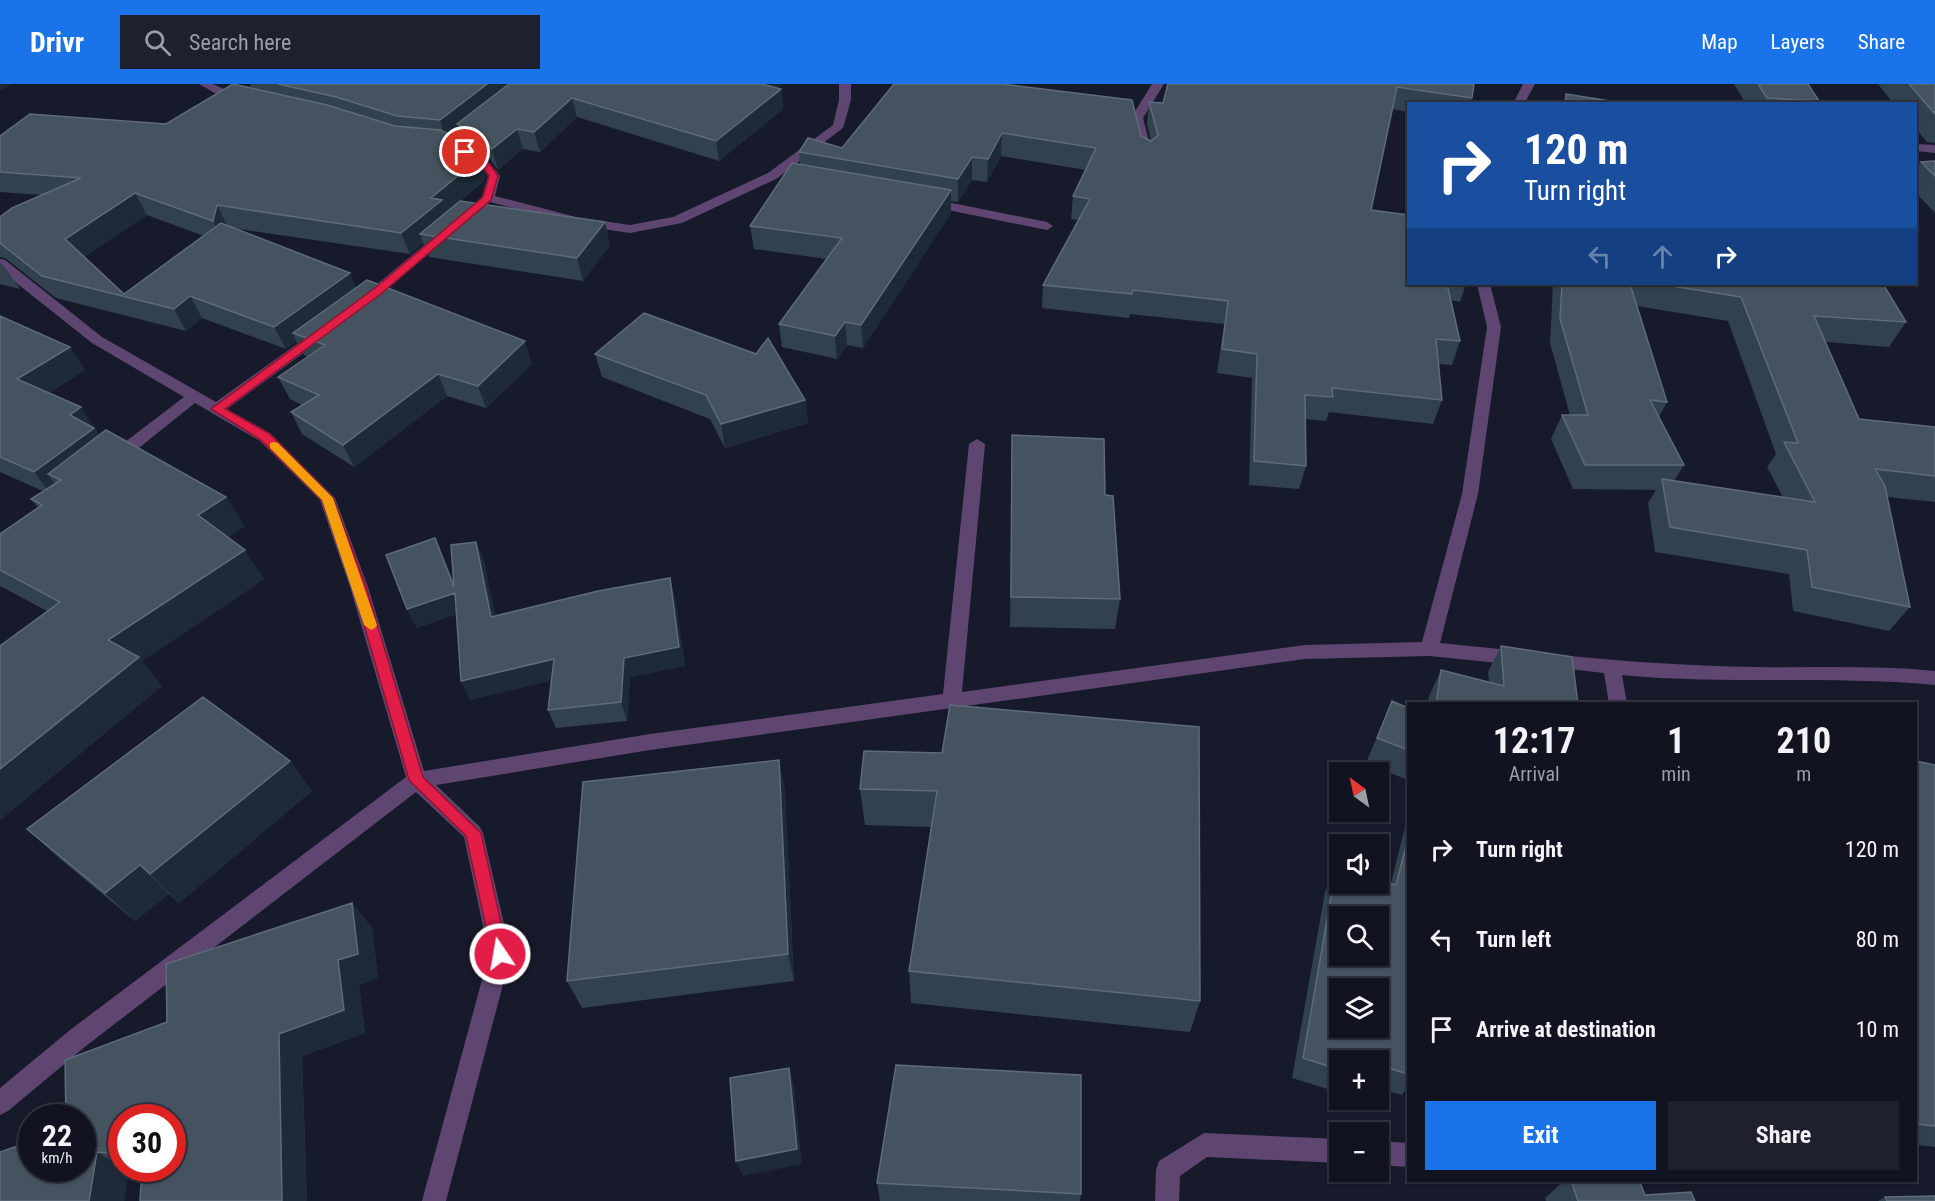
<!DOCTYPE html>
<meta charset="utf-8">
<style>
:root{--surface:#111420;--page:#1e212d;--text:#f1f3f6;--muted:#9c9ea5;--line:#30333e;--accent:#1a73e8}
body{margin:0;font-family:"Roboto Condensed",sans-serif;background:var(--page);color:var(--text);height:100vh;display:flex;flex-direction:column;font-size:22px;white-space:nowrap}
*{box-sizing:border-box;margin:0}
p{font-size:20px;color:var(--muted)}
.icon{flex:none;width:33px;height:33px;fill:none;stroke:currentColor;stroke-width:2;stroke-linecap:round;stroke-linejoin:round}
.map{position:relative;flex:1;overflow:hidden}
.side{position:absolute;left:1407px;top:618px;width:510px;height:480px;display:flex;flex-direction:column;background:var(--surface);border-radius:0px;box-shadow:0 2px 4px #0004,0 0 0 2px var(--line)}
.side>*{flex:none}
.top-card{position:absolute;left:1407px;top:18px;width:510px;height:183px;border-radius:0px;box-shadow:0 2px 4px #0004,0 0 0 2px var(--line);background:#1a4fa0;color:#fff;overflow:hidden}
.needle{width:39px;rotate:327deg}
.controls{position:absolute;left:1329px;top:678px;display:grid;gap:12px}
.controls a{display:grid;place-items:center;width:60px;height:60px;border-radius:0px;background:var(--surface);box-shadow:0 2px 4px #0004,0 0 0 2px var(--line);font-size:30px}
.speed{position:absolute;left:18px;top:1020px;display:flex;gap:12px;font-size:30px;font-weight:700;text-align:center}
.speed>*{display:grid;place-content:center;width:78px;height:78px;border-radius:50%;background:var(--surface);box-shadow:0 2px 4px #0004,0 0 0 2px var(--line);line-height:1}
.speed small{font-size:15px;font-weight:400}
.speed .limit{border:9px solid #d22;background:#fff;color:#111}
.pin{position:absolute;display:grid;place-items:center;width:51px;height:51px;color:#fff;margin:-26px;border:3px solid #fff;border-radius:50%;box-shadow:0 2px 6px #0007}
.me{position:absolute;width:66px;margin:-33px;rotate:348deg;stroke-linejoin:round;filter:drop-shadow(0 0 4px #0008)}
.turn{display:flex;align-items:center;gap:21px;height:126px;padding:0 18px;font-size:27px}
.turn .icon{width:78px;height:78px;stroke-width:2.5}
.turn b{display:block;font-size:42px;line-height:51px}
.lanes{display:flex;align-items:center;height:57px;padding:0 18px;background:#0003;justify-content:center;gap:30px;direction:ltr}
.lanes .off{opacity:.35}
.eta{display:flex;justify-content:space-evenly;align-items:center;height:102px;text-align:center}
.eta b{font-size:36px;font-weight:700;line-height:42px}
.action{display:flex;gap:12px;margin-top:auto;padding:12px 18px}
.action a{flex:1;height:69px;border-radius:0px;background:var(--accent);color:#fff;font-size:24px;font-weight:700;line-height:69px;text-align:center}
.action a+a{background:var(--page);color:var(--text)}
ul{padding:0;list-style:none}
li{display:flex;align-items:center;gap:18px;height:90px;padding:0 18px}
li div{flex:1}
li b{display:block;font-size:22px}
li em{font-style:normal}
header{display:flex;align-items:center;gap:36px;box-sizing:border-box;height:84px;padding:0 30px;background:var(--accent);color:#fff}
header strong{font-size:28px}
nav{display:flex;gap:33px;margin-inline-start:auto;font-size:21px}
.search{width:420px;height:54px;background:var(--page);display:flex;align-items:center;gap:15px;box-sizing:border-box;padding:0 21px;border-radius:0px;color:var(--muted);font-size:22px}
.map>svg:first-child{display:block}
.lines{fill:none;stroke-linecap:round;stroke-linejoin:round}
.street{fill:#5e4671;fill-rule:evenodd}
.wall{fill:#31414e;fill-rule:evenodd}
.shaded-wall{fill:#1e2a38}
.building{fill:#455360;stroke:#5e6b78;stroke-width:1.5;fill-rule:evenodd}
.route{fill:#e11d48;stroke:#92132f;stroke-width:1.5}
.slow{fill:#f59e0b}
</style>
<header>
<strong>Drivr</strong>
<div class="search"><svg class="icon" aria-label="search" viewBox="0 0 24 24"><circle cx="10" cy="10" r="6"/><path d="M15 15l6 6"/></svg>Search here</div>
<nav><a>Map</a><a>Layers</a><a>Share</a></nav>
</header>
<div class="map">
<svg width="1935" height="1117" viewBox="0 0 1935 1117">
<rect width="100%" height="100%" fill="#171a2a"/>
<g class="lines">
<!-- street -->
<path class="street" d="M199,0H213L248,16L242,19L225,15Z
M839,0H851V16L843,44L776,95L682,139L630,149L576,141L490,118L369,220H359L357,217L482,113L488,92L476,77L454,69V63C475,60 489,77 500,92L495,112L576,133L630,141L673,133L768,89L833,41L839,16Z
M1152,0H1164L1143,34L1153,74L1147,78L1141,74L1131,34Z
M1523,0H1535L1524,20H1513Z
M1916,60L1935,61V69L1916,67Z
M927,114L1047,138L1053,142L1047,146L923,121L921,118L923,115Z
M0,175L5,176L102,253L216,318L315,247H325L327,250L325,253L227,325L270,349L335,414L368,503L424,687L650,650L943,610L969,360L977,355L985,360L962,608L1305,561L1422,558L1462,410L1487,243L1477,200H1490L1501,243L1478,410L1440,559L1519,567L1525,569L1528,574L1525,579L1519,581L1429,572L1305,575L650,666L436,701L480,743L483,749L511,870L446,1117H422L489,870L464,753L416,708L86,962L8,1027L0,1031V1004L70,946L406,693L350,503L320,416L260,357L195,319L120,379H108L106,375L108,371L184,313L92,259L0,186Z
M1549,570C1618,577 1686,582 1756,583C1816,584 1875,581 1935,587V601C1831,591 1726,601 1622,591L1627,620H1609L1604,589L1543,582L1540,577L1543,572Z
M1204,1049L1340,1055V1079L1207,1073L1180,1092L1179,1117H1155L1156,1086L1159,1077Z
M1378,1057L1408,1059V1083L1378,1081Z"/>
</g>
<!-- wall -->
<path class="wall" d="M250,0H782L777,4L781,5L783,25L719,77L577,33L540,68L523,65L498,86L485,69L473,64L479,71L486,93L484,97L460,117L610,161L583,197L429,173L423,159L410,170L232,144L356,204L532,280L486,324L447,312L354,383L302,350L291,328L302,321L290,315L278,293L308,273L304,271L296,257L286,265L202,234L186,247L56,214L5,174L0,173V133L41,111L0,108V52L166,40L252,5ZM459,46L462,55L452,51ZM147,131L204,152L124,210L84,173Z
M1168,0H1474L1470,20H1408V28L1392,25L1371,126L1408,200H1466L1460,218L1451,216L1460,257L1452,281L1439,280L1442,316L1433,340L1329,328L1326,337L1305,335L1306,382L1299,405L1249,401L1252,294L1217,289L1224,240L1130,230L1129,234L1042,224L1043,201L1079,136L1071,135L1073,112L1086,86L1001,72L987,98L972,96L958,118L951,117V129L863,264L847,261L837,275L782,263L779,240L827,175L754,165L750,142L800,81L799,68L842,64L1016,2L1141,52L1151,57L1147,40L1149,18L1163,19Z
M1734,0H1808L1819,17L1818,20H1746Z
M1878,0H1935V59L1927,58L1916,45V20H1894Z
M1935,77V129L1916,109V86L1921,78Z
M0,179L5,183L20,205L0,200Z
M1553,200H1883L1906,238L1889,263L1826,258L1859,335L1935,343V418L1887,413L1910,523L1889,547L1793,527L1789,490L1655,468L1648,419L1656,406L1573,405L1551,355L1562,331H1570L1550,259ZM1637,222L1728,237L1776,370L1767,383L1783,413L1674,397L1684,381L1659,333L1667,318Z
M0,232L70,263L85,286L49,309L97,346L96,347L99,351L245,442L228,453L264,495L142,577L162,602L0,736V562L47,527L0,502V450L38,424L31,415L43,407L0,388Z
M595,270H756L805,316L808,339L725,364L710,335L602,293Z
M1012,351L1105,411L1120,515L1115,545L1010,543Z
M435,454L454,498L484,477L495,532L670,494L675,514L685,582L630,593L627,637L556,644L548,626L552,596L470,616L456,530L417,544L407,525Z
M1501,562L1578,620H1428L1429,612L1441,586L1489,598L1488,588Z
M1392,617L1408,624V696L1366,679Z
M942,669L1200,917L1190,948L911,919L909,887L931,743L865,741L860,705Z
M779,676L785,707L794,897L582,924L567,897Z
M290,677L312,707L179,819L169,810L135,837L59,774L27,745Z
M1916,677L1935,681V1063L1916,1061Z
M1408,731V1002L1402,1011L1378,1004V976H1340V1009L1292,994L1325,808L1336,784L1391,799Z
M352,819L372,844L378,894L359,901L365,949L302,972L307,1117H140L142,1089L128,1088L124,1117H0V1068L32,1057V1084H82V1034H66L65,976L167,938L166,880ZM122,1034H172V1084H122Z
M1565,1096H1639L1645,1111L1695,1117H1546L1545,1114Z
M877,1099L1081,1110L1080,1117H880Z
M1885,1113L1935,1117H1878Z"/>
<!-- shaded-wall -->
<path class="shaded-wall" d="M0,0H12L0,7Z
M487,0H519L457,40L459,46L446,56L440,36Z
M756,0H782L759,18Z
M1001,0H1017L1000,23Z
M781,5L783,25L719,77L716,57Z
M572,14L577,33L540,68L534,48Z
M517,45L523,65L498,86L492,65Z
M1002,49L1001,72L987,98L988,75Z
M479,71L486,93L484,97L420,150L423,159L410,170L401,149L431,114Z
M972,73V96L958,118V95Z
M951,106V129L863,264L861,241Z
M135,109L147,131L79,176L65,155Z
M217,121L228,143L224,159L213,137Z
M605,138L610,161L583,197L577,174Z
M350,189L359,211L293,249L296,257L286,265L274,243Z
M190,212L202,234L186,247L174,225Z
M845,238L847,261L837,275L835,252Z
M525,257L532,280L486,324L478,302Z
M70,263L85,286L34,319L17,295Z
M438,290L447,312L354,383L343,361Z
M805,316L808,339L725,364L721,340Z
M81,323L110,367L61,396L48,390L59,406L52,411L34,388L70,331Z
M226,413L245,442L217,461L198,431Z
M435,454L444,474L463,522L454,503Z
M476,458L484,477L500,552L491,533Z
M245,466L264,495L142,577L162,602L0,736V685L108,556Z
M670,494L675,514L685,582L630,593L627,637L621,618L624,574Z
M455,509L463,528L417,544L407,525Z
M554,575L562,594L470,616L461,597Z
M779,676L785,707L794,897L788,870Z
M290,677L312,707L179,819L150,790Z
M140,781L169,810L135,837L105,809Z
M352,819L372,844L378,894L359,901L365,949L302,972L307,1117H282L279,950L338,876Z
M789,984L794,1001L802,1080L743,1092L736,1077Z
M97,1068L128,1088L124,1117H89Z"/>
<!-- building -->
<path class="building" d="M233,0L327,21L395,42L440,46L468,58L479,71L477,76L431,114L442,116L401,149L217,121L213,137L135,109L65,155L124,210L221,139L350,189L274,243L190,212L174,225L42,192L0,159V133L12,124L81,94L0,88V52L30,30L166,40Z
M278,0H487L440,36L397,32L336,13Z
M509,0H762L781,5L716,57L572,14L534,48L517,45L492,65L479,49L457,40Z
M894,0H1001L1132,16L1141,52L1151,57L1158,51L1149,18L1163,19L1168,0H1474L1472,14L1397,3L1371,126L1408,131V200H1447L1460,257L1436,255L1442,316L1332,304L1333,313L1305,311L1306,382L1254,377L1257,270L1222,265L1228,217L1133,206L1132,210L1043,201L1090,115L1073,112L1096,64L1002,49L988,75L972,73L958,95L799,68L808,54L842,64Z
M1758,0H1808L1819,17L1767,14Z
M1909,0H1935V30Z
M1566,10L1629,20H1565Z
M1935,77V92L1921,78Z
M792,79L951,106L861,241L845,238L835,252L779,240L842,154L750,142Z
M460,117L605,138L577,174L420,150Z
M367,196L525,257L478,302L438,290L343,361L291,328L319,311L278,293L325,261L293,249Z
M1562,200H1630L1667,318L1650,316L1684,381H1585L1562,331H1588L1560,235Z
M1659,200H1883L1906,238L1814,232L1859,335L1935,343V392L1875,385L1885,402L1910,523L1812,503L1807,466L1670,443L1662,395L1815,418L1784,358L1798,359L1741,213Z
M644,229L756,270L768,254L805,316L721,340L706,311L595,270Z
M0,232L70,263L17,295L81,323L70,331L94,344L34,388L0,373Z
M106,346L226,413L198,431L245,466L108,556L139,573L0,685V562L60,518L0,486V450L42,421L31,415L61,396L48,390Z
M1012,351L1104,355L1105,411L1113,412L1120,515L1011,513Z
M435,454L454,503L451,461L476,458L491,533L598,507L670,494L679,563L624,574L621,618L548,626L554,575L461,597L455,509L407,525L386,471Z
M1501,562L1572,573L1578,620H1436L1441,586L1504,602Z
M203,613L290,677L150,790L140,781L105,809L27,745Z
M1392,617L1408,624V666L1377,654Z
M950,621L1199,643L1200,917L909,887L937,707L860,705L864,667L942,669Z
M779,676L788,870L567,897L583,698Z
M1916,677L1935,681V1042L1916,1040Z
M1408,754V990L1378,981V976H1340V986L1303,974L1336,784L1340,785V800H1378V796L1396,801ZM1340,832H1378V872H1340ZM1340,904H1378V944H1340Z
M352,819L358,870L338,876L344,926L279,950L282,1117H140L142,1084H172V1034H122V1070L97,1068L89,1117H0V1068L32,1057V1084H82V1034H66L65,976L167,938L166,880Z
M896,981L1081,991V1110L877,1099Z
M789,984L797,1065L736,1077L730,994Z
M1571,1096H1639L1645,1111L1691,1108L1695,1117H1578Z
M1935,1112V1117H1887L1885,1113Z"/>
<!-- route -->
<path class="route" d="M465,65L484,72L498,92L491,116L382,209L225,325L270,350L333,414L366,503L423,693L481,749L508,870L506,875L500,877L494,875L492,870L466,752L409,696L353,503L322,416L261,356L211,325L375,204L483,113L489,92L477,76L462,70L460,68Z"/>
<!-- slow -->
<path class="slow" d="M274,358L278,359L333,414L377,541L375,544L371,546L364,541L322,416L270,364V359Z"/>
</svg>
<div class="controls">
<a><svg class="needle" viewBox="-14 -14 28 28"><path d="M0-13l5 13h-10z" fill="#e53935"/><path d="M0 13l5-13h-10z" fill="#9c9ea5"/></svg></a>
<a><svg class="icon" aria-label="sound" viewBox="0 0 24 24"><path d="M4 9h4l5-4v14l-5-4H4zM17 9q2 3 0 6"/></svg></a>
<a><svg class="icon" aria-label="search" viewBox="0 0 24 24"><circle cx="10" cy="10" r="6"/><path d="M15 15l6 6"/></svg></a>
<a><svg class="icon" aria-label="layers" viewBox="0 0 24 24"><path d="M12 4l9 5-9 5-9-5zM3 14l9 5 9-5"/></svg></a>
<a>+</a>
<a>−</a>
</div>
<div class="speed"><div>22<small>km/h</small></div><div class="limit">30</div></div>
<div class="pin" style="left:465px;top:68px;background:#d93025"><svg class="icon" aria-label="arrive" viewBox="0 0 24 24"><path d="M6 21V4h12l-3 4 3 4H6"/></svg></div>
<svg class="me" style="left:500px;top:870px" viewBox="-20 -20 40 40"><circle r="17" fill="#e11d48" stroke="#fff" stroke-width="3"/><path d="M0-11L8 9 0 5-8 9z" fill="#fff"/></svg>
<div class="top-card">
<div class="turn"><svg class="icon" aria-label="right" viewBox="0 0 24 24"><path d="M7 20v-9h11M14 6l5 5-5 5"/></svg><div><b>120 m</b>Turn right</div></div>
<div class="lanes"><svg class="icon off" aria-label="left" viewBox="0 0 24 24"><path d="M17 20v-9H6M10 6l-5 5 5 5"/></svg><svg class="icon off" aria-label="ahead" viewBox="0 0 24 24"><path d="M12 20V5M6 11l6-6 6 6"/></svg><svg class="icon" aria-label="right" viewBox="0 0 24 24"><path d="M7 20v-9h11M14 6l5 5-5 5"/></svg></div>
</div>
<section class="side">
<div class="eta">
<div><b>12:17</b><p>Arrival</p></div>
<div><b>1</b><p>min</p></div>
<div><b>210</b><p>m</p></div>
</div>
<ul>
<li><svg class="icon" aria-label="right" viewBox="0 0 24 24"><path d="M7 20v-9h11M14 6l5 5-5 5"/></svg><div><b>Turn right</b></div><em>120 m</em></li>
<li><svg class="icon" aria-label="left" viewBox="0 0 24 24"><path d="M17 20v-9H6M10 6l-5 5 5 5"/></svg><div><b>Turn left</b></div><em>80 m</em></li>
<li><svg class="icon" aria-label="arrive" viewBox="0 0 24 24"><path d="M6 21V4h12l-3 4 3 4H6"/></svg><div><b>Arrive at destination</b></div><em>10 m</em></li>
</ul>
<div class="action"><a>Exit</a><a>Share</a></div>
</section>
</div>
